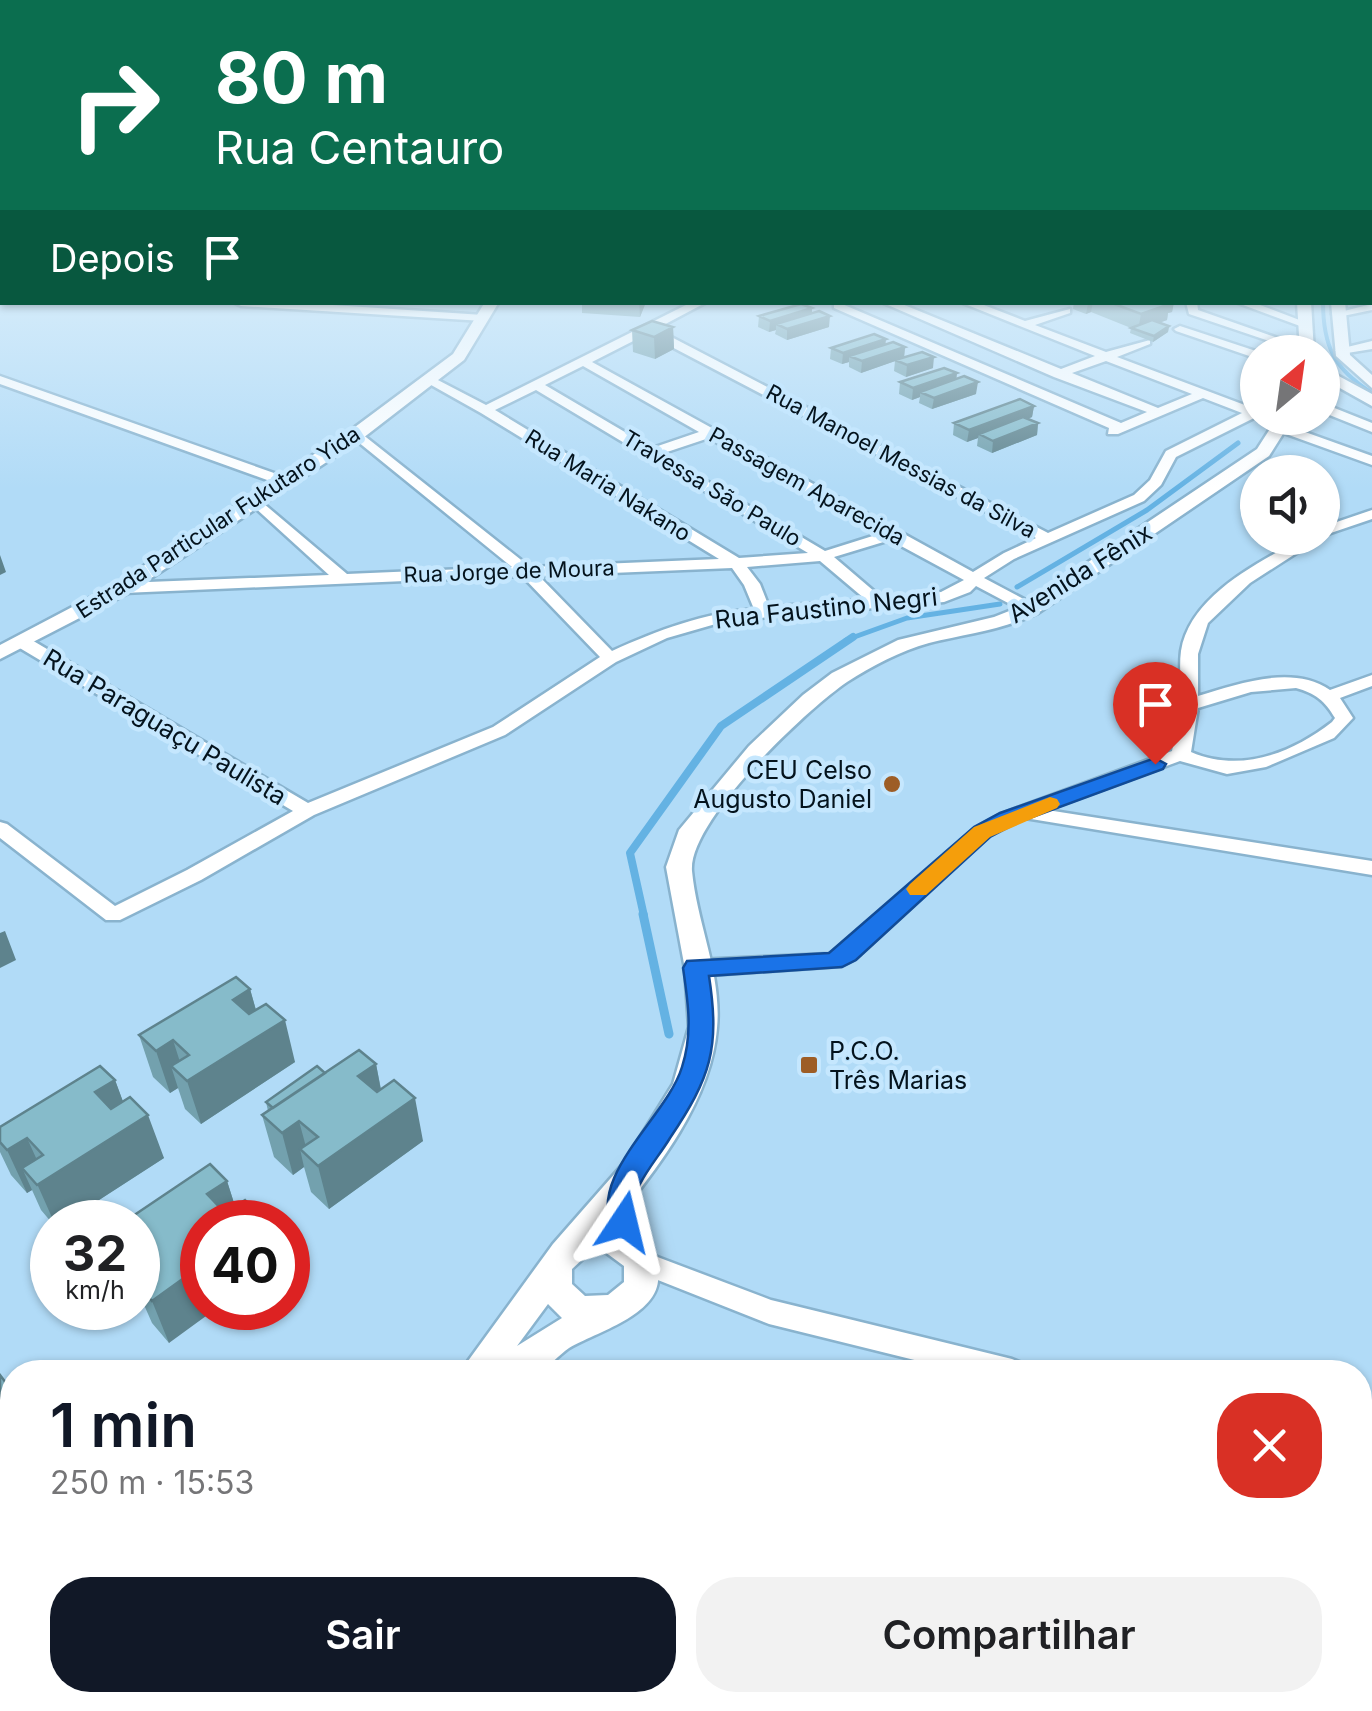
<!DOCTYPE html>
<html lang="pt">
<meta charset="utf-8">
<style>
:root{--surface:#fff;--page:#f2f2f2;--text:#202124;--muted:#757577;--accent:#111827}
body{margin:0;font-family:Inter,sans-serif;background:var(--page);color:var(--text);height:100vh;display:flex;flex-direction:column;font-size:38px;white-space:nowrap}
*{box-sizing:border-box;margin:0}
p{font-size:32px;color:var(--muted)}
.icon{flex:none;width:55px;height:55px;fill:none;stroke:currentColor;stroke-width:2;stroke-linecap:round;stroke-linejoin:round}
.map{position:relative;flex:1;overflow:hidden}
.side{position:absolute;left:0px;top:1360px;width:1372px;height:352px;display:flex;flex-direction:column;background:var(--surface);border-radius:40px 40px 0 0;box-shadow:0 2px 8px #0004}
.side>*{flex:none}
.guide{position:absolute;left:0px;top:0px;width:1372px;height:305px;box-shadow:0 2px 8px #0004;background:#0b6e4f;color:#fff;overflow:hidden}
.needle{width:65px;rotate:29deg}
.fabs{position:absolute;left:1240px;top:335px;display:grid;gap:20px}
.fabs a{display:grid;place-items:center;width:100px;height:100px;border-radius:50%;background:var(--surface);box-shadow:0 2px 8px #0004;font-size:50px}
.speed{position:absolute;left:30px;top:1200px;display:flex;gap:20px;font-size:50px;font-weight:700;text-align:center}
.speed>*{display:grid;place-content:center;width:130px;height:130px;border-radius:50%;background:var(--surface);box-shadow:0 2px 8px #0004;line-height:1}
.speed small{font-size:25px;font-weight:400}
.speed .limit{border:15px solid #d22;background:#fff;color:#111}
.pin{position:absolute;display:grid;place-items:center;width:85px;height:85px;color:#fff;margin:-102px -42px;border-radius:50% 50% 50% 0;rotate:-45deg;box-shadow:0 0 10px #0007}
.pin .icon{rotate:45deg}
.me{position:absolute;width:110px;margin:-55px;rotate:10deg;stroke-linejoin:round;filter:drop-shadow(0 0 8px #0008)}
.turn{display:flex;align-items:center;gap:35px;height:210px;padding:0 50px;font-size:45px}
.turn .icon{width:130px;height:130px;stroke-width:2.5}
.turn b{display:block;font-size:70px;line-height:85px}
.then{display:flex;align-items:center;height:95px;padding:0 50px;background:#0003;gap:20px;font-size:38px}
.round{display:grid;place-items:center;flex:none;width:105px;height:105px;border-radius:40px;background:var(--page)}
.overview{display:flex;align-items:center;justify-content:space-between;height:170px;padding:0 50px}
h1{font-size:60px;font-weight:600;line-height:75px;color:var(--accent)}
.action{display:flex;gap:20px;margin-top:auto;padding:20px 50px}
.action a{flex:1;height:115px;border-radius:40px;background:var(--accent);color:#fff;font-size:40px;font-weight:600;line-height:115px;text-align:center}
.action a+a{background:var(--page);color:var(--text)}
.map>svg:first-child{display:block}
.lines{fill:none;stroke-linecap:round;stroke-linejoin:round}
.stream-far3{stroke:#64b2e3;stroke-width:4}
.stream-far2{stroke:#64b2e3;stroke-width:5}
.stream-far1{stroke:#64b2e3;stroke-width:8}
.stream{stroke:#64b2e3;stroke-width:9}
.minor-casing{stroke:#89b3ce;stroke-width:5}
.tertiary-casing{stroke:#89b3ce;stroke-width:5}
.minor{fill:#fff;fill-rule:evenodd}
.tertiary{fill:#fff;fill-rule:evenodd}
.wall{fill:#73a1ae}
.shaded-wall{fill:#5e838d}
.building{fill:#86bbca;stroke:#5e838d;stroke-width:2.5}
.route{fill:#1a73e8;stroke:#114b97;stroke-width:2.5}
.slow{fill:#f59e0b}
.poi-dot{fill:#9d5d26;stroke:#c5e7fe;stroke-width:4}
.labels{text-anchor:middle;stroke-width:9;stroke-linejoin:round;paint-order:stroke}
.far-street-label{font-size:22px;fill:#04131d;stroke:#c5e7fe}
.street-label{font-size:25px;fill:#04131d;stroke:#c5e7fe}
.poi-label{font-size:25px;fill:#04131d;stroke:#c5e7fe;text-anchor:end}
</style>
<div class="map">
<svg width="1372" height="1711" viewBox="0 0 1372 1711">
<rect width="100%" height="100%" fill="#b1dbf7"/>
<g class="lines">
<!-- stream-far3 -->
<path class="stream-far3" d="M1323,302C1323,346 1334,369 1372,393"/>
<!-- stream-far2 -->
<path class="stream-far2" d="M1017,587L1147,510L1238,443
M846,640L907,618L1000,604"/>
<!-- stream-far1 -->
<path class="stream-far1" d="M644,916L630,853L721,726L853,637"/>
<!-- stream -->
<path class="stream" d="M643,914L669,1034"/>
<!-- minor casing -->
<g class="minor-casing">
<path id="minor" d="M0,256H2V262H0Z
M1370,265H1372V271H1370Z
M287,302L483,315L489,318L483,321L241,306L235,303Z
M692,302H707L656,329L1048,533L1134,495L1150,480L1166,451L1242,413L1203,398L1118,434H1108L1109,428L834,308V304H842L1121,423L1147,412L1054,377L881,302H897L1061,369L1095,356L960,302H976L1025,321L1070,309V313L1035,325L1106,352L1150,340V344L1117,357L1258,410V416L1176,457L1161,485L1144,501L1014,559L984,578L1037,606V612H1025L976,586L970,592L944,602L726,621L667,638L616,662L505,735L314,815L201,880L120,920H106L0,838V822L7,824L115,906L187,870L293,811L18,647V639H30L308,803L493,727L600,657L522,576L123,593L115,588L123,583L329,575L252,505V499L257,498L347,574L512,567L352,437V431L357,430L530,567L719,559L481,413L424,381L434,378L486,405ZM647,334L1036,538L1004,553L973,572L592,362ZM1106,361L1192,394L1158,408L1072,373ZM583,366L699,432L652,448L545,385ZM536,390L808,553L739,558L495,410ZM709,438L879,534L825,551L661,454ZM890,540L964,580L941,592L882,598L834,557ZM820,561L865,599L769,607L760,584L747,567ZM732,568L744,585L754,609C704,613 658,630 612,651L539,576Z
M1186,302H1197L1198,310L1312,350L1302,352L1189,314Z
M1235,302H1252L1310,324L1300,326Z
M1372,304V310L1338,317L1332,314Z
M1180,326L1259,352L1258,359L1176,331L1174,329Z
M1372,341V349L1341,354L1335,350Z
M0,376L291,479L293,482L281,485L0,384Z
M1322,403L1372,423V432L1322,412Z
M1280,423L1372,456V465L1275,430V424Z
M1372,510V519L1322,536V527Z
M1303,538H1320L1250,583L1208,623L1198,654V696C1238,684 1292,664 1330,690L1372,675V686L1340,698L1353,718L1334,738L1266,767L1227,774L1180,761L1047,810L1372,861V875L1025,818L989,836L855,959L841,966L696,976L688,973L685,968L688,963L696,960L829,954L839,949L975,828L1001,814L1172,751C1176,733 1180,715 1181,697C1181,682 1179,666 1181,651C1190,595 1260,562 1303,538ZM1296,688C1315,693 1325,701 1335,718L1332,722C1291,754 1240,773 1191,752L1198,708L1251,692Z
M639,1250L771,1300L1012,1359L1022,1363L1026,1372H963L769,1324L630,1269L626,1261L630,1253Z
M1360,1445L1372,1448V1476L1360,1473Z"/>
</g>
<!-- tertiary casing -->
<g class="tertiary-casing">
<path id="tertiary" d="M485,302H499L464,360L363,438L130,592L0,659V645L116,584L351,430L453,354Z
M1297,302H1311L1314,352H1300Z
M1331,302H1345L1350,355L1372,375V388L1336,356Z
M1322,367L1372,394V406L1322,378Z
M1258,404V418H1264L1247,416V410Z
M1277,418H1293L1269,456L1038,613C1003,630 966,634 929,643C900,651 872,666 847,682C806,710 688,821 692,871C697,924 722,974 717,1028C711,1102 656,1170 611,1226C632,1233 649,1241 656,1264C672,1312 599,1330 569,1348C559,1355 549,1367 538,1371C522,1378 478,1372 460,1372L553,1244L624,1163L673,1084L689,1027L685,969L666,867L679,830L749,746L803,695L832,673L898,640L994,617L1024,605L1257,449ZM605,1252L624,1266V1282L608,1295L585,1296L572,1284V1269L587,1255ZM548,1304L562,1318L517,1346Z
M72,1700H123L118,1711H68Z"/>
</g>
<!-- minor -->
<use href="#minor" class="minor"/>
<!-- tertiary -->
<use href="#tertiary" class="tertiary"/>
</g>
<!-- wall -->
<path class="wall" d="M582,302H646L640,317L582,313Z
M1074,302H1174L1172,312L1168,313L1167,320L1159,323L1169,326L1168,332L1153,342L1130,333L1131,328L1091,312L1086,314L1073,309Z
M812,313L829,327L787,340L775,334L776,330L769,332L758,327L759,316Z
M673,327L674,349L655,359L633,352L632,330Z
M885,344L905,347L904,357L933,368L906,377L894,371L895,361L861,373L849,367V362L842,364L830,359L831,348Z
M956,379L976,394L932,409L919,403L920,397L912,400L899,394L900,382Z
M1034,406L1032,417L1028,419L1038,423L1037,435L992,453L977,446L978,438L967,442L953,435L954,423Z
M250,989L256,1010L295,1062L201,1124L185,1109L178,1088L170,1093L153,1077L139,1035Z
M376,1064L381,1089L423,1141L329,1209L311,1192L304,1167L293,1175L274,1157L262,1115L268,1111L266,1102L325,1073Z
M115,1080L123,1102L164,1158L65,1222L52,1223L41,1210L32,1190L27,1193L11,1175L0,1152V1127Z
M227,1181L235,1206L169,1343L152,1323L141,1298L138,1301V1222Z"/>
<!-- shaded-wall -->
<path class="shaded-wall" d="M639,302H646L640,317Z
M1093,302L1091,312L1086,314L1088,304Z
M1154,302H1174L1172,312L1168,313L1167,320L1138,330L1141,314Z
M812,308V319L783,328L776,324V330L769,332L770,321Z
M830,316L829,327L787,340V329Z
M1169,326L1168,332L1153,342L1154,336Z
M673,327L674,349L655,359L654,337Z
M886,339L885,350L849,356V362L842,364L843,353Z
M905,347L904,358L861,373L862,361Z
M934,357L933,368L906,377L907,365Z
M957,373L956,385L920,392V397L912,400L913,388Z
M978,382L976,394L932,409L934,398Z
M1034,406L1032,417L983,436L979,434L978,438L967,442L969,430Z
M1038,423L1037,435L992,453L993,441Z
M0,555L6,572L0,575Z
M5,931L16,960L0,968V933Z
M250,989L262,1032L233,1000Z
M285,1020L295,1062L201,1124L187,1081Z
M173,1040L186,1081L171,1066L178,1088L170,1093L156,1051Z
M376,1064L384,1107L358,1076Z
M115,1080L131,1123L112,1135L95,1092Z
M415,1098L423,1141L329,1209L318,1166Z
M148,1115L164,1158L65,1222H54L38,1186L22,1168L32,1190L27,1193L7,1150L27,1138L46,1180Z
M299,1121L309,1158L300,1149L304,1167L293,1175L282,1133Z
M227,1181L240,1222H216L207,1194Z
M138,1247L154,1289L138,1285Z
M202,1265V1308H217L169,1343L152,1301Z
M12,1392V1450L0,1459V1401Z"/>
<!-- building -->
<path class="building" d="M1109,302H1165L1170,304L1141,314Z
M801,304L812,308L770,321L759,316Z
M819,311L830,316L787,329L776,324Z
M1152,320L1169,326L1154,336L1131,328Z
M652,321L673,327L654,337L632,330Z
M874,334L886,339L843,353L831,348Z
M893,342L905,347L862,361L849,356Z
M922,352L934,357L907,365L895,360Z
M944,368L957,373L913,388L900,382Z
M964,376L978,382L934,398L920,392Z
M1020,399L1034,406L969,430L954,423Z
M1023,417L1038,423L993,441L979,434Z
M236,977L250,989L233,1000L249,1014L266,1004L285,1020L187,1081L171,1066L189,1055L173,1040L156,1051L139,1035Z
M359,1050L376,1064L358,1076L377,1092L394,1080L415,1098L318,1166L300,1149L318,1137L299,1121L282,1133L262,1115Z
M100,1066L115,1080L95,1092L111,1109L130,1097L148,1115L37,1185L22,1168L43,1155L27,1138L7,1150L0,1142V1127Z
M317,1066L325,1073L273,1108L266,1102Z
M210,1164L227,1181L207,1194L225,1213L245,1200L265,1220L262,1222H202V1265L152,1301L138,1285V1279L155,1266L138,1247V1222H124Z
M0,1375L12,1391L0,1401Z"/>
<!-- sky -->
<linearGradient id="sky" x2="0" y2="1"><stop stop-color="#73b3e6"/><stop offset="0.51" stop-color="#dceffb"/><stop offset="1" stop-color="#dceffb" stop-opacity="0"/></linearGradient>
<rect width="1372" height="489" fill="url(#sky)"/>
<!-- route -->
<path class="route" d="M1155,758L1166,764L1163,769L1016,823L990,837L856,960L842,967L709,976C720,1048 711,1077 670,1138C661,1153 648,1168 640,1184C633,1198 641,1215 634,1230L624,1234L613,1230C586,1176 667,1117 682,1067C693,1033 688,1002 683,968L687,961L829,953L974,827L1000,813Z"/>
<!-- slow -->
<path class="slow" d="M1050,797L1057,799L1060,804L1057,808L990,837L926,895H910L906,889L910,884L974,827Z"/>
<!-- markers -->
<g class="poi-dot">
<circle cx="892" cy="784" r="10"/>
<rect x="799" y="1055" width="20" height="20" rx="5"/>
</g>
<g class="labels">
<!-- far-street labels -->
<g class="far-street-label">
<text transform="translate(901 461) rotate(28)" y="8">Rua Manoel Messias da Silva</text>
<text transform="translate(608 485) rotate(32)" y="8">Rua Maria Nakano</text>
<text transform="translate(807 486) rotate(29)" y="8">Passagem Aparecida</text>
<text transform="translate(712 488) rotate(31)" y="8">Travessa São Paulo</text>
<text transform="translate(218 522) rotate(-33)" y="8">Estrada Particular Fukutaro Yida</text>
<text transform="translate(509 571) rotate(-2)" y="8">Rua Jorge de Moura</text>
</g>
<!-- street labels -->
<g class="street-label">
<text transform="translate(1080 573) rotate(-32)" y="9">Avenida Fênix</text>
<text transform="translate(826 608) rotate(-6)" y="9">Rua Faustino Negri</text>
<text transform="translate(165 727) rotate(31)" y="9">Rua Paraguaçu Paulista</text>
</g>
<!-- poi labels -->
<g class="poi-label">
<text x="872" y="779">CEU Celso<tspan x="872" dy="29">Augusto Daniel</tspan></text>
<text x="829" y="1060" text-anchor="start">P.C.O.<tspan x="829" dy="29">Três Marias</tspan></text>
</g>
</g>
</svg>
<div class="fabs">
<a><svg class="needle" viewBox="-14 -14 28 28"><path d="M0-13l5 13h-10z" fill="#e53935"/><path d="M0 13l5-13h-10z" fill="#757577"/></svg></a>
<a><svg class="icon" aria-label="sound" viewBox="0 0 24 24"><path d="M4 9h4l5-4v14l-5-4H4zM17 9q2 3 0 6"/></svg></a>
</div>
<div class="speed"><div>32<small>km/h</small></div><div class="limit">40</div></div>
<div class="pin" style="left:1155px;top:764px;background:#d93025"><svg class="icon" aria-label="arrive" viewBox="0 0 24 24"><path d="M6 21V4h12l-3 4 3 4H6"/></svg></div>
<svg class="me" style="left:624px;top:1222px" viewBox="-20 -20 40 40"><path d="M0-17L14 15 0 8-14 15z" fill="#1a73e8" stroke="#fff" stroke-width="4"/></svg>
<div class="guide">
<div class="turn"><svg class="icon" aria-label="right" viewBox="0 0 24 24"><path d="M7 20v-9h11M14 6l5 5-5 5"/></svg><div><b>80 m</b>Rua Centauro</div></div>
<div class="then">Depois<svg class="icon" aria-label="arrive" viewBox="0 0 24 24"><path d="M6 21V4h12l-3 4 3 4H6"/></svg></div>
</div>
<section class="side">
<div class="overview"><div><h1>1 min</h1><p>250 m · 15:53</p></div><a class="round" style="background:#d93025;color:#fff"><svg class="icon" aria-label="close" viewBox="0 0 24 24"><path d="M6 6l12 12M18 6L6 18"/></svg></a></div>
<div class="action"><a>Sair</a><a>Compartilhar</a></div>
</section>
</div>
